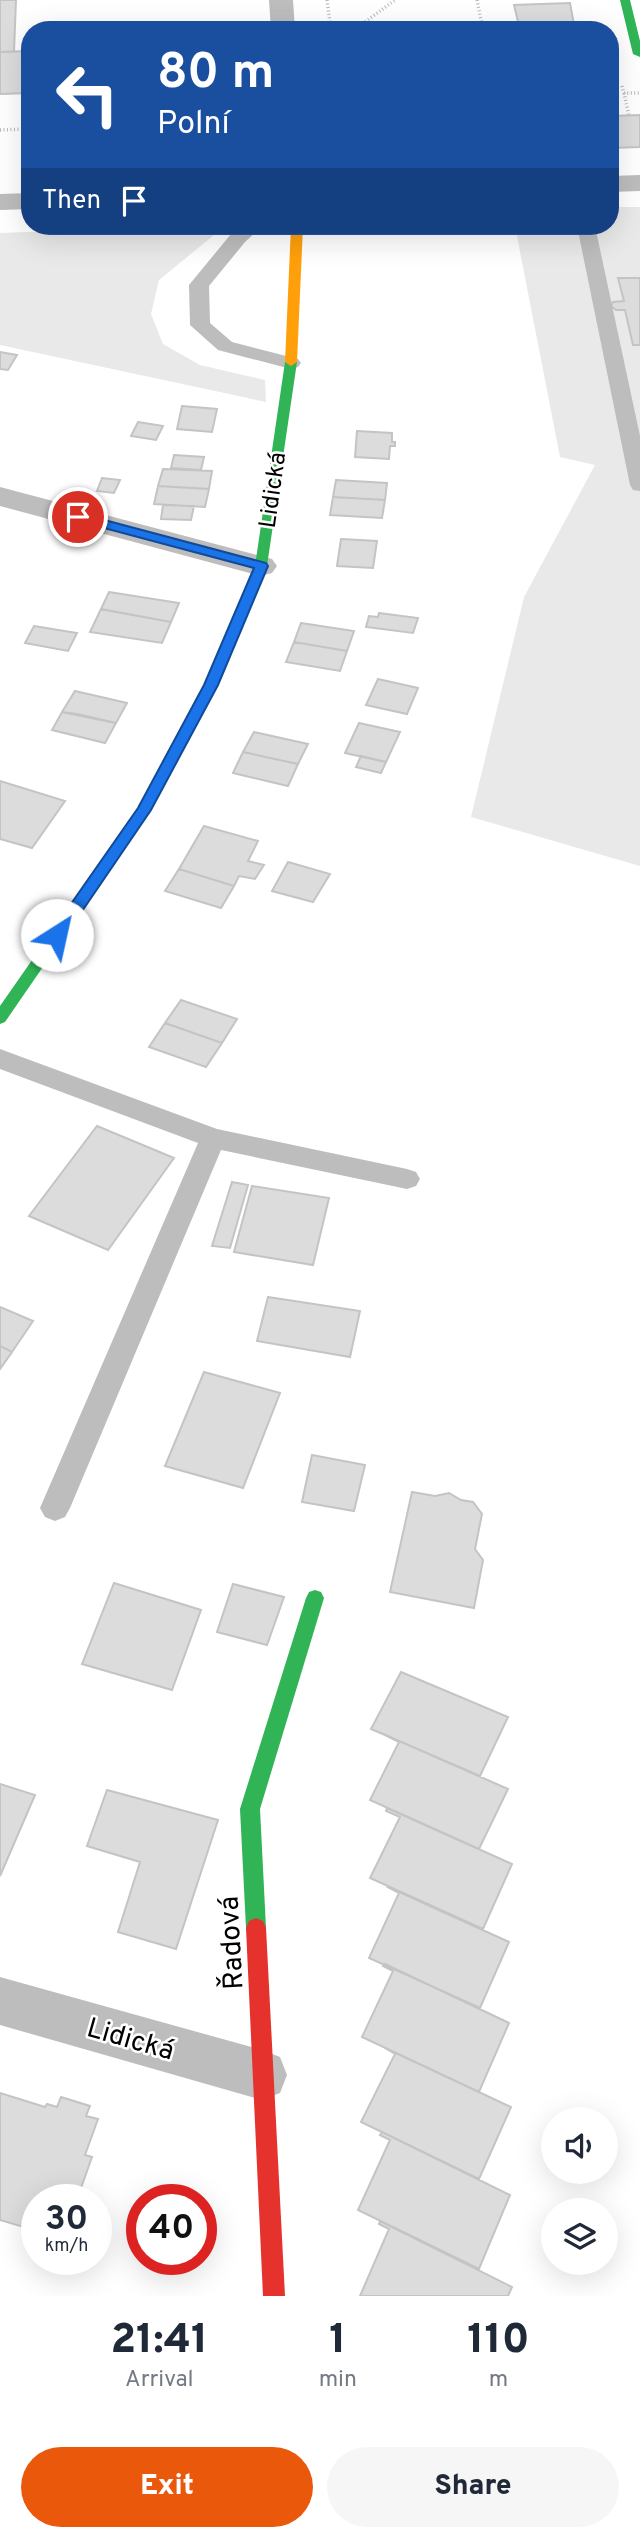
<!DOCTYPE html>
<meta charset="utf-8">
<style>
:root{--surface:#fff;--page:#f6f6f7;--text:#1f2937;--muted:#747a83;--accent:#ea580c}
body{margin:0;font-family:Overpass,sans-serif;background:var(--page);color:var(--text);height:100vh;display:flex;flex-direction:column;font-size:26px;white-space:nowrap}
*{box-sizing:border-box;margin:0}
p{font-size:23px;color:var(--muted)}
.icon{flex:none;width:38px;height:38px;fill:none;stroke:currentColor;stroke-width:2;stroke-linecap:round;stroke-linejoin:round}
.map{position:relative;height:2296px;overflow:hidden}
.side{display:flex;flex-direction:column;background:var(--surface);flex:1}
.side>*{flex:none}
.hud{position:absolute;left:21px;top:21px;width:598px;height:214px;border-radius:28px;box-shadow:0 7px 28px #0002;background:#1a4fa0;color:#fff;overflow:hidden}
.controls{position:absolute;left:541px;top:2107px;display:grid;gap:14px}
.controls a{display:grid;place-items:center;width:77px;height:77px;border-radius:50%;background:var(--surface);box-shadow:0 7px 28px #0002;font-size:35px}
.speed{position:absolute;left:21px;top:2184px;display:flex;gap:14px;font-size:35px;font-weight:700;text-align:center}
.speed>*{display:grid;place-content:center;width:91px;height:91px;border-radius:50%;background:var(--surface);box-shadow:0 7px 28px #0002;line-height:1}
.speed small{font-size:18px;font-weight:400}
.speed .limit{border:10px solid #d22;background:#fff;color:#111}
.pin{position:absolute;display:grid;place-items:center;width:60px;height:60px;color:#fff;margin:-30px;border:4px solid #fff;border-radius:50%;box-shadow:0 2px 7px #0007}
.me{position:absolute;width:77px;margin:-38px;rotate:35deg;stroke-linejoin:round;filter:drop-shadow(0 0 5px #0008)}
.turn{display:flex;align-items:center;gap:24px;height:147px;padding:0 21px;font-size:32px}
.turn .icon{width:91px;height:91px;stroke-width:2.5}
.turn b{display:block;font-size:49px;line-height:60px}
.then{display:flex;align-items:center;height:66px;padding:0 21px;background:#0003;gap:14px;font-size:26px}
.eta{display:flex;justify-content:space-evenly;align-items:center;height:119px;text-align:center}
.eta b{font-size:42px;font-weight:800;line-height:49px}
.button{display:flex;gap:14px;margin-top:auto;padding:14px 21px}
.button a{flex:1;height:80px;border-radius:42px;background:var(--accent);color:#fff;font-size:28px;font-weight:800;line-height:80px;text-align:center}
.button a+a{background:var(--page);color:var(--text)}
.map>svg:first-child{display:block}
.green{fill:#e9e9e9}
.building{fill:#dcdcdc;stroke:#c4c4c4;stroke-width:2}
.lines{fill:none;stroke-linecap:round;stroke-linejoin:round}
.path{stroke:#b8b8b8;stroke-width:3.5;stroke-dasharray:1 2.5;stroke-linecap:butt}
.lane{fill:#bdbdbd;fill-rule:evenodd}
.street{fill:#bdbdbd;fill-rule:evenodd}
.fast{fill:#30b455;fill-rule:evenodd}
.slow{fill:#ff9f0a;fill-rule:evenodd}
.jam{fill:#e5322d;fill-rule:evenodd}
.route{fill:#1a73e8;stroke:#114b97;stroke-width:2}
.labels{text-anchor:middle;stroke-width:5;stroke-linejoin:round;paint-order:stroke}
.street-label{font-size:24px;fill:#000;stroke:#fff}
.near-street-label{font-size:28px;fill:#000;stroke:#fff}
</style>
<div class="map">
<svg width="640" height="2296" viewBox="0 0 640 2296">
<rect width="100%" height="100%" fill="#fff"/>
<!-- green -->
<path class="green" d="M611,207H640V866L471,817L524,597L595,465L560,457L515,226H611Z
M111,226H220L214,235L159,280L151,314L163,344L200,365L265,380L266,402L0,345V233L110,229Z"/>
<!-- building -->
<path class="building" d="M0,0H16L14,52H0Z
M570,3L575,30H520L514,5Z
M30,51V93L0,94V52Z
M640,115V147L611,148V116Z
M618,278H640V345H633L625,310H616L611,306L613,302L624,301Z
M0,352L17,355L8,370L0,369Z
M182,406L217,409L212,432L177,429Z
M138,422L163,426L156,440L131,436Z
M357,431L392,433V442H395V446H390L389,459L355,457Z
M174,455L204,457L201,470L171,468Z
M163,469L212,471L209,489L158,486Z
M102,478L120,480L114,493L97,491Z
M336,480L387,483L385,500L333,497Z
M158,486L209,489L205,507L154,504Z
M333,497L385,500L382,518L330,515Z
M163,505L194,506L191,520L161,519Z
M341,539L377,541L373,568L337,566Z
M109,592L179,603L171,622L101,609Z
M101,609L116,612L171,622L162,643L90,632Z
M379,613L418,618L413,633L366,627L369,616L378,617Z
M301,623L354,631L347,651L294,642Z
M34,626L77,633L68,651L25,643Z
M294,642L347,651L340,671L286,662Z
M378,679L418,688L407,714L366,705Z
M75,691L127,703L116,723L62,712Z
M62,712L77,714L116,723L105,743L52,730Z
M359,723L400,732L386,762L345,753Z
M254,732L308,744L298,764L243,752Z
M243,752L298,764L288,786L233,773Z
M361,756L386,762L381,773L356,767Z
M0,781L65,801L32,848L0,839Z
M204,826L258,841L248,861L264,865L255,879L239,876L234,886L179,869Z
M288,862L330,874L313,902L272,891Z
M179,869L234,886L221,908L165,891Z
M181,1000L237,1019L222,1043L165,1023Z
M165,1023L222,1043L206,1067L149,1047Z
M97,1126L174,1158L108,1250L29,1216Z
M232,1182L248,1185L230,1248L212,1246Z
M252,1186L329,1198L313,1265L234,1252Z
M268,1297L360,1311L350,1357L257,1341Z
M0,1307L33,1321L12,1352L0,1346Z
M0,1346L12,1352L0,1369Z
M204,1372L280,1393L243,1488L165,1466Z
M312,1455L365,1465L354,1511L302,1502Z
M412,1492L435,1496L449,1493L461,1500L473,1502L482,1514L475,1549L483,1560L474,1608L390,1592Z
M114,1583L201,1610L172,1690L82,1664Z
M233,1584L284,1597L267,1645L217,1632Z
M401,1672L508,1717L480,1776L371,1729Z
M381,1733L508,1789L479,1849L370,1800L399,1742Z
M0,1784L35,1795L0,1876Z
M107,1790L218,1820L176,1949L118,1932L140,1862L87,1846Z
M387,1808L512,1864L483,1929L370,1878L400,1817L386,1811Z
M386,1886L509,1942L480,2008L369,1958L399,1893Z
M385,1964L509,2023L479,2092L362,2037L393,1971L383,1966Z
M385,2048L511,2107L479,2179L361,2122L395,2054Z
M0,2093L45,2107L47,2104L57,2107L61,2097L90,2106L86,2116L98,2119L85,2155L92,2157L81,2188L75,2186L71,2200H37V2231L0,2220Z
M382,2132L510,2195L479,2269L358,2210L390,2140L380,2135Z
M380,2221L512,2287L508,2296H360L389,2229L379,2224Z"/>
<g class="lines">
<!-- path -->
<path class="path" d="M327,0L331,30
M477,0L483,30
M354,30L395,0
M611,85H621
M622,86L624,93H640
M624,93L629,116
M0,130L25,129L27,111H30"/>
<!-- lane -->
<path class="lane" d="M242,226H262L245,242L209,286L210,323L232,342L298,359L301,363L298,367L291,369L218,350L190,325L189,285L231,234Z
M577,226H595L640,436V491L633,490L630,485Z
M0,1049L217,1129L407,1169L416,1172L420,1179L416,1186L407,1189L221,1150L70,1508L65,1517L55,1521L45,1517L40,1508L198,1143L0,1069Z"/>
<!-- street -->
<path class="street" d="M269,0H293L295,30H271Z
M640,175V191L611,192V176Z
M30,193V209L0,210V194Z
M0,487L272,559L277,566L272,573L261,576L0,506Z
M0,1977L262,2050L280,2057L287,2075L280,2093L262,2100L0,2025Z"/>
<!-- fast -->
<path class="fast" d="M620,0H630L640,41V57L633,54Z
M291,358L297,362L267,566L218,685L149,813L5,1022L0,1024V1006L138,808L204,685L255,566L285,362Z
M315,1590L321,1592L324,1598L260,1809L266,1928L263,1935L256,1938L249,1935L246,1928L240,1809L306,1598L309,1592Z"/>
<!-- slow -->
<path class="slow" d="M291,226H303L297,362L291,366L285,362Z"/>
<!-- jam -->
<path class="jam" d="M256,1918L263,1921L266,1928L285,2296H263L246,1928L249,1921Z"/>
</g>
<!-- route -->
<path class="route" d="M78,513L266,563L268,566L218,685L151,810L63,939L57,940L50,935L52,931L138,808L204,685L254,568L74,520V514Z"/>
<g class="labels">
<!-- street labels -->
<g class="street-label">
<text transform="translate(272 490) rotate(-82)" y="8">Lidická</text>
</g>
<!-- near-street labels -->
<g class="near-street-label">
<text transform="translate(230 1943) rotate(-93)" y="10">Řadová</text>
<text transform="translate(131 2038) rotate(16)" y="10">Lidická</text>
</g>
</g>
</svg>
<div class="controls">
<a><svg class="icon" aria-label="sound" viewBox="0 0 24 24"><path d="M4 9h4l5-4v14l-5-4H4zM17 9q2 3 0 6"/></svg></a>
<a><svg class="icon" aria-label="layers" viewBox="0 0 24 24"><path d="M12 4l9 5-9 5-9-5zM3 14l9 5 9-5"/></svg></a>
</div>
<div class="speed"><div>30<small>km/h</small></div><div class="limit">40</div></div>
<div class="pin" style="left:78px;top:517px;background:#d93025"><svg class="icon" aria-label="arrive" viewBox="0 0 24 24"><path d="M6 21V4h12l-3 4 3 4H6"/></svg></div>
<svg class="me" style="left:57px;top:935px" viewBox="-20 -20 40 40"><circle r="19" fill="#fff"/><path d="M0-13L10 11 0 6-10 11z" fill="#1a73e8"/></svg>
<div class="hud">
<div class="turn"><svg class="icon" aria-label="left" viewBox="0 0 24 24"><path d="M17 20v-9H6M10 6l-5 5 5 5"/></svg><div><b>80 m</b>Polní</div></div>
<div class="then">Then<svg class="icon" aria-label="arrive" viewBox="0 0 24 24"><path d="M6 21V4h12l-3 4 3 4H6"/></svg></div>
</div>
</div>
<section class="side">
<div class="eta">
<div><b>21:41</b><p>Arrival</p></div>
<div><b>1</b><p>min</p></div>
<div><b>110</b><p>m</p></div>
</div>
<div class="button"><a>Exit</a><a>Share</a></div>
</section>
